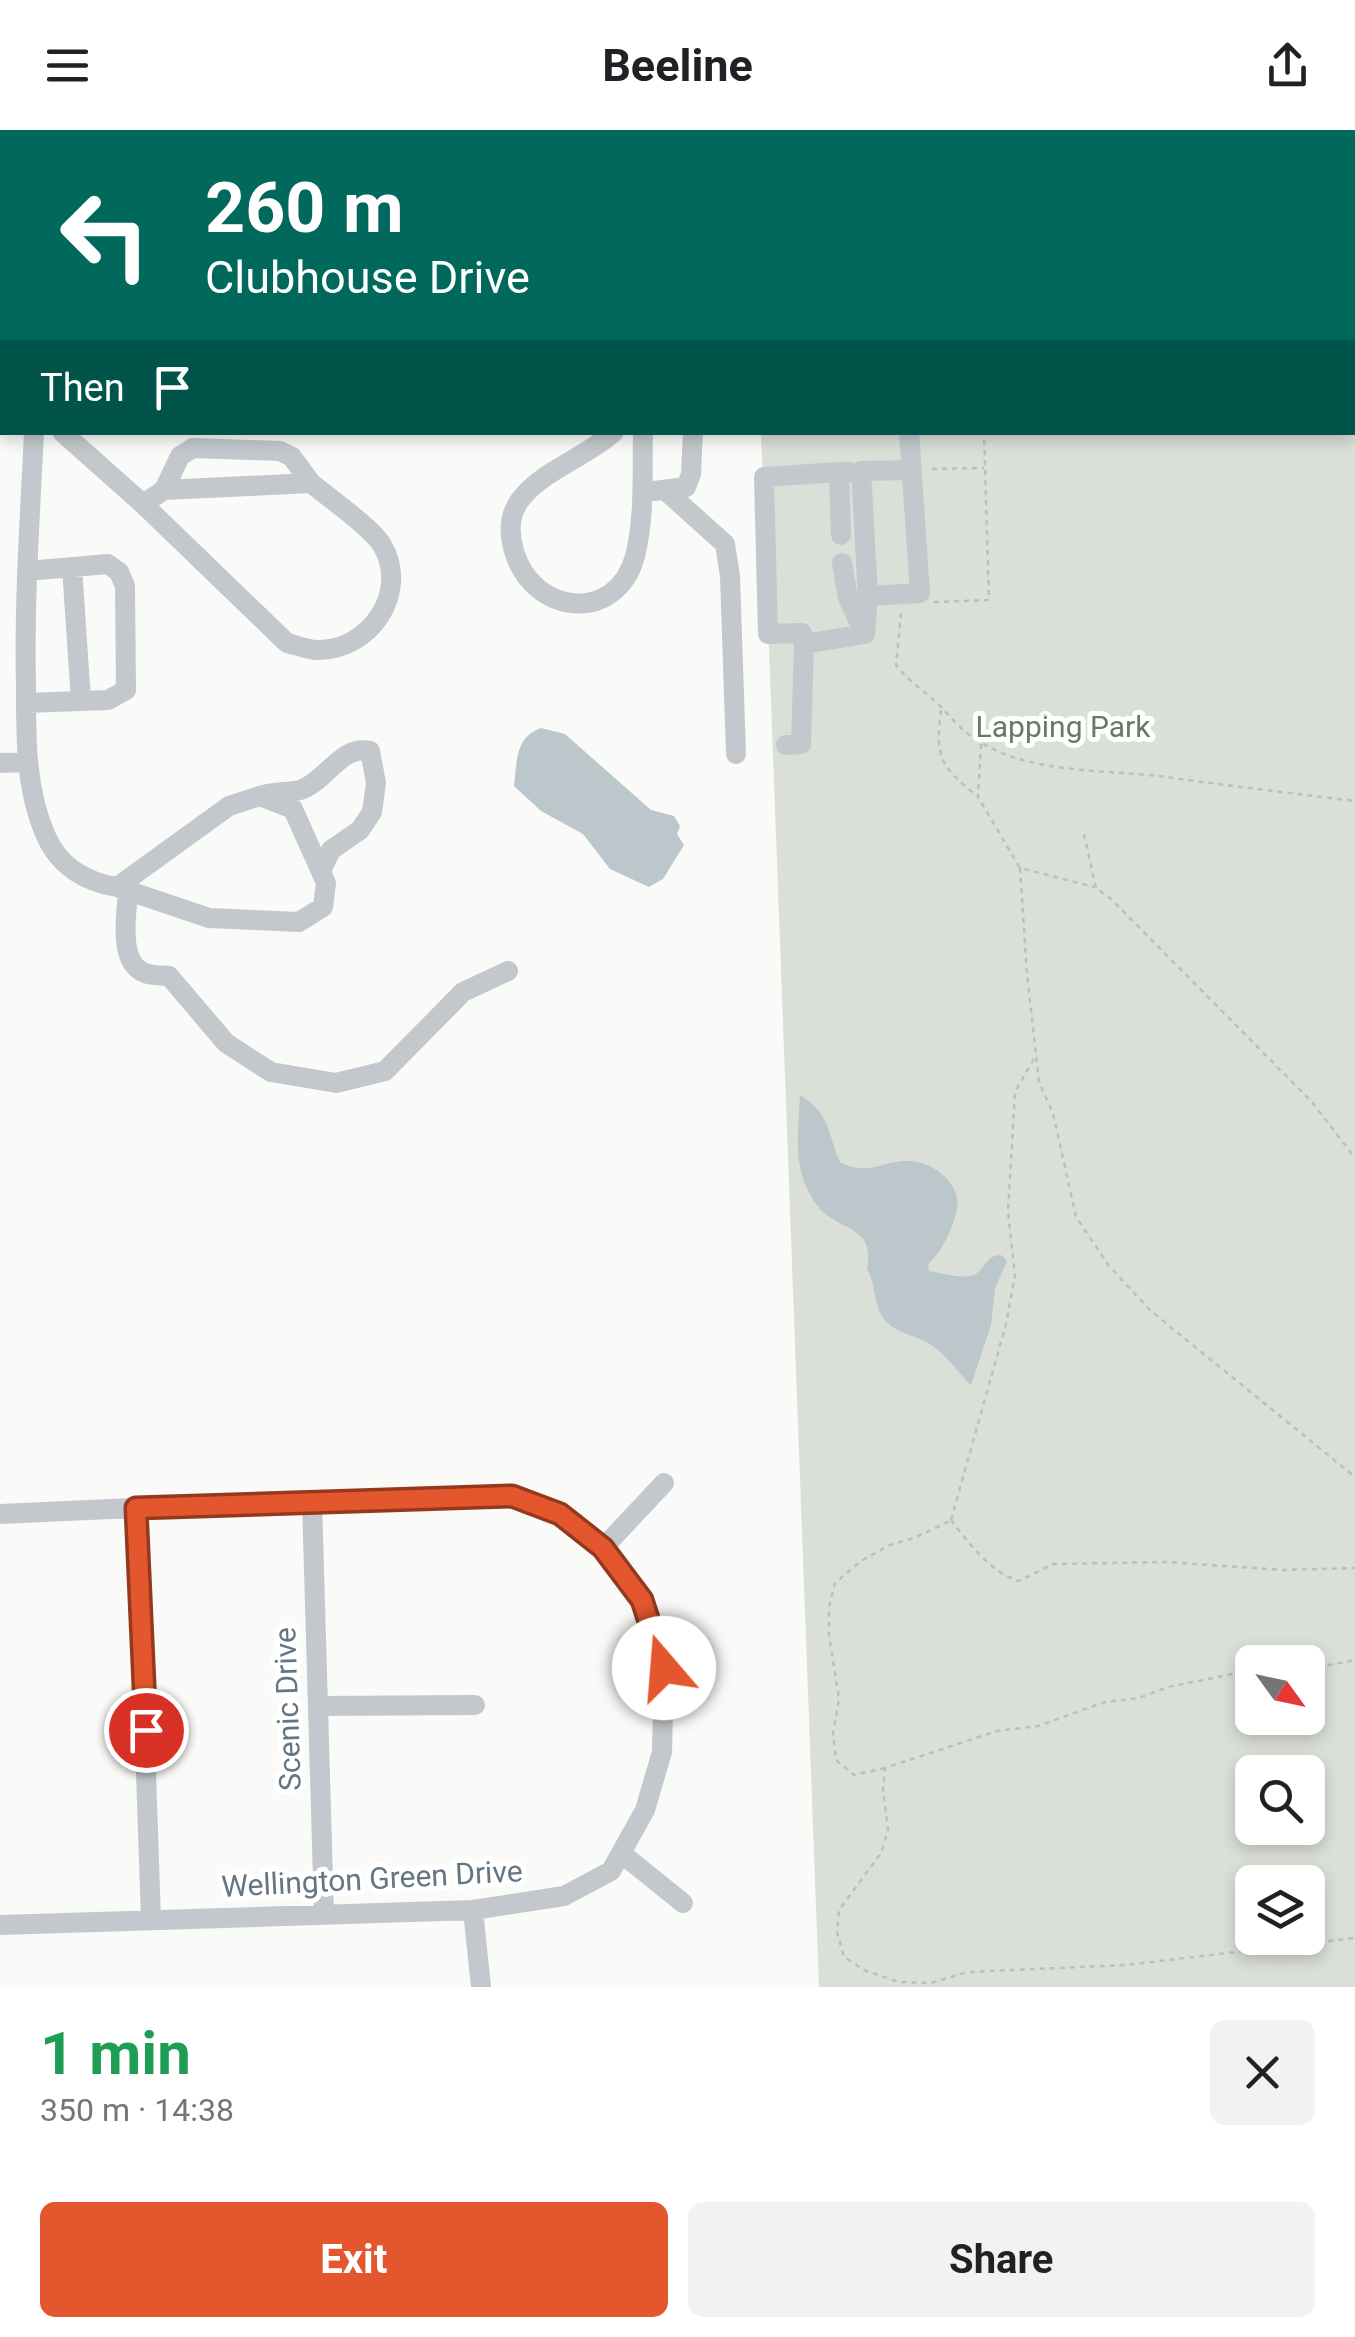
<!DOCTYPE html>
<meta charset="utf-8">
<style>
:root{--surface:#fff;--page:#f2f2f2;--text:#202124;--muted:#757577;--accent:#e4572e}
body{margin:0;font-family:Roboto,sans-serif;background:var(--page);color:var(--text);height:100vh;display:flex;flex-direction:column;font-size:38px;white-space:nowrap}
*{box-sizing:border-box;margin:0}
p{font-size:32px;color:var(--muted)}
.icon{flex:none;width:55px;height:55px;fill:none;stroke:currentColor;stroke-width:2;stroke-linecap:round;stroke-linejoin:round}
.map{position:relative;height:1857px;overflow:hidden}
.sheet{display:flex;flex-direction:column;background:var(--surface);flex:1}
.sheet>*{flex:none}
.banner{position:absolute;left:0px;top:0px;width:1355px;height:305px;box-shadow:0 5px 15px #0003;background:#00695c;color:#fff;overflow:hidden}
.needle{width:65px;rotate:123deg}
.buttons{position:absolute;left:1235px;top:1515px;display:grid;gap:20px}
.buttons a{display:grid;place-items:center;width:90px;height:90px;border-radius:15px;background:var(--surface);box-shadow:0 5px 15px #0003;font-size:50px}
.pin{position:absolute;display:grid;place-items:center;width:85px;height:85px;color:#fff;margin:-42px;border:5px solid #fff;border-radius:50%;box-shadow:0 2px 10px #0007}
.me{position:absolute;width:110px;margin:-55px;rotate:342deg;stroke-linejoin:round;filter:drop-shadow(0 0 8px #0008)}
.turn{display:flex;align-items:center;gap:35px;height:210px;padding:0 40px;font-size:45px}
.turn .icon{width:130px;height:130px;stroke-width:2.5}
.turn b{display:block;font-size:70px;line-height:85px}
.then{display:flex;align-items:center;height:95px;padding:0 40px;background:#0003;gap:20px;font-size:38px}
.round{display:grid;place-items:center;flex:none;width:105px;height:105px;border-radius:15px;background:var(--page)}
.overview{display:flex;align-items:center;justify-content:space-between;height:170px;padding:0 40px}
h1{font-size:60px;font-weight:700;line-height:75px;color:#1e9e55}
.action{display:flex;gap:20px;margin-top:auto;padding:20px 40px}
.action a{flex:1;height:115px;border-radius:15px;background:var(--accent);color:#fff;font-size:40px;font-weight:700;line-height:115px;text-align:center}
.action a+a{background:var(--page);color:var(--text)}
header{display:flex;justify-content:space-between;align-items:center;height:130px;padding:0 40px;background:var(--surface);font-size:45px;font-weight:700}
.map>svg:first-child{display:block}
.green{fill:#dadfd7;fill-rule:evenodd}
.water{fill:#bbc7cb}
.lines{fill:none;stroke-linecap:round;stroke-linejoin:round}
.major-casing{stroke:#b5babe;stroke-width:30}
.path{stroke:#bbbfc2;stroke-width:2.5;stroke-dasharray:5 5;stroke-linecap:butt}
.minor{stroke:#c3c8cc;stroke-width:20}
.major{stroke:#fff;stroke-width:25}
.route-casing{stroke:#94391e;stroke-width:25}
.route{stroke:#e4572e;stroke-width:18}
.labels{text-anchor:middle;stroke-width:10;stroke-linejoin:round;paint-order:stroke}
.park-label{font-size:30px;fill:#687a64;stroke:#fff}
.street-label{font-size:30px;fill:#657683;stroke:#fff}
</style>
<header><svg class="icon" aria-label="menu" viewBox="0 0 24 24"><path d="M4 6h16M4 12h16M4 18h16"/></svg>Beeline<svg class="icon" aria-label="share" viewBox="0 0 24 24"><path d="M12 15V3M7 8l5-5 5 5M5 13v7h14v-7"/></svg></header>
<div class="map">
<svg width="1355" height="1857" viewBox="0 0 1355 1857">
<rect width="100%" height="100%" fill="#fafaf8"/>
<!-- green -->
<path class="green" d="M951,0H1355V1857H819L761,303L1352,302V2H950ZM1252,1532H1308V1588H1252ZM1252,1642H1308V1698H1252ZM1252,1752H1308V1808H1252Z"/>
<!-- water -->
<path class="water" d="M541,598L565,604L651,680L674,686L680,696L677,704L684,715L663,749L649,757L610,739L583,704L541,681L514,656C517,632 515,607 541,598Z
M800,965C832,986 827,1003 840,1032C869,1047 880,1031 908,1031C933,1031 962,1054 957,1079C953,1098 943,1120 928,1134L929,1141C940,1143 968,1151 977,1143C988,1135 985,1126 1001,1125L1007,1131L995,1158L991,1195L971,1255C957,1242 949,1227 933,1216C918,1205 896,1204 885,1190C872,1174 877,1156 867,1139C873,1104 856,1103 831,1088C820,1082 812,1069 807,1058C793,1030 799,996 800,965Z"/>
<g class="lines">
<!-- major casing -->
<g class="major-casing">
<path id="major" d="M943,2V0
M0,223H2"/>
</g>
<!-- path -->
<path class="path" d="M1051,2L1052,0
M1332,2L1335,0
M932,339L984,338
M934,472L989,470L984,302
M901,483L896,535C909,552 925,561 940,576C949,585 957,595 967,603C1019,644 1096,639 1158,646C1224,655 1289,663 1355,671
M941,580C935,627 939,635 977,666
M981,614L978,667L1020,738L1094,757
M1084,704L1096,758L1111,769L1312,972L1355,1028
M1020,738L1027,844L1039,952L1053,983L1076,1087L1109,1136L1151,1181L1355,1347
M951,1390L1006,1194L1015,1146L1008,1082L1015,962L1035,927
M951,1390C969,1413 991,1443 1019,1451L1053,1434L1167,1432L1283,1440L1355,1438
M1308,1539L1355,1530
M1252,1540L1168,1557L1139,1568L1105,1572L1038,1596L997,1601L885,1638L883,1659L888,1700L881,1723L839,1780L837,1802L844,1827L864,1840L899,1852L931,1853L967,1842L1126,1835L1355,1808
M885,1638L854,1645L836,1630L833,1603L839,1569L829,1505V1477L835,1453L861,1431L890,1415L914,1408L950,1391"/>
<!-- minor -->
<path class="minor" d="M18,0V2
M743,2V0
M1352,175H1355
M34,302C30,387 24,471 26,555C26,605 25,659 46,706C59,736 86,752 117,757
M62,302L143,374L287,513C296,515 308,520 317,520C370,521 410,462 382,415C371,397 329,368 311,353L164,360L143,374
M614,302C586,327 543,340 520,370C509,385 509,404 514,421C533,486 617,494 635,426C645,387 642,343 643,302
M909,302L920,463L868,466L861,341L911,340
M164,360L180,326L193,318L280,321L292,327L311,353
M654,361L686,357L691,344L693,302
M666,361L725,414L730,446L736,624
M841,405L839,342H849
M842,433L848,468L864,502
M72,437L81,571
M804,514L865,504L868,466
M26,573L108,570L126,560L125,456L119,442L108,434L27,441
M786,615L801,614L804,514L802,503L768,504L764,347L839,342
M0,633L27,632
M260,666L293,679L326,753L323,777L299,792L209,788L117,757L229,676Z
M260,666C274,661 287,663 300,660C325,653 341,614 370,621L376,653L372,682L360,700L331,720L321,741
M128,760C127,784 117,832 145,843C152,846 161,845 169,846L226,913L271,942L336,953L385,941L463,862L508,841
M312,1371L324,1784
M137,1378L151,1790
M0,1384L243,1373L512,1366L560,1384L603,1418L642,1470L664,1537L662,1622L645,1680L611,1741L564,1766L473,1780L0,1795
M603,1418L664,1353
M318,1576L475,1575
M621,1723L683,1773
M473,1780L481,1857"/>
<!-- major -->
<use href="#major" class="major"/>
</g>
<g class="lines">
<!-- route casing -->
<g class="route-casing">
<path id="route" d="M146,1600L136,1378L512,1366L560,1384L603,1418L642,1470L664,1538"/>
</g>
<!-- route -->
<use href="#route" class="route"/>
</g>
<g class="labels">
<!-- park labels -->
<g class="park-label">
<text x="1063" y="607">Lapping Park</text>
</g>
<!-- street labels -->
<g class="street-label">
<text transform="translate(288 1579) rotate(-92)" y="10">Scenic Drive</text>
<text transform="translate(372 1749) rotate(-3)" y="10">Wellington Green Drive</text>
</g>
</g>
</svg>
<div class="buttons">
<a><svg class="needle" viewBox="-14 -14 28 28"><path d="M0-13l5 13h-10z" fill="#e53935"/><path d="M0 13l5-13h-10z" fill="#757577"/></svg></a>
<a><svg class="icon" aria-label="search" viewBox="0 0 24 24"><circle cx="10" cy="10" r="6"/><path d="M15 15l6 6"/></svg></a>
<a><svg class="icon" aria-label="layers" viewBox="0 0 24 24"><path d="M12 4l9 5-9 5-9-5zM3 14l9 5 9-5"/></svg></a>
</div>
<div class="pin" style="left:146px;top:1600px;background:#d93025"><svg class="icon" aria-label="arrive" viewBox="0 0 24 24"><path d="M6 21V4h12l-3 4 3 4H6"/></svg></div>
<svg class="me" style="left:664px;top:1538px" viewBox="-20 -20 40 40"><circle r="19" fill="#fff"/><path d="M0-13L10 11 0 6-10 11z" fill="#e4572e"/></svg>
<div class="banner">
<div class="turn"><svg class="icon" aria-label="left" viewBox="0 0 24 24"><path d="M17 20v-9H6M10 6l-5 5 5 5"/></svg><div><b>260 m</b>Clubhouse Drive</div></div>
<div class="then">Then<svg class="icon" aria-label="arrive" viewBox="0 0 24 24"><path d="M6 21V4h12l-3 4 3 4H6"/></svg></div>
</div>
</div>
<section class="sheet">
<div class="overview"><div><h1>1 min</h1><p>350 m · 14:38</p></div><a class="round"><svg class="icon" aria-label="close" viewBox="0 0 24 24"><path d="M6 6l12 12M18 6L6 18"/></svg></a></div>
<div class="action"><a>Exit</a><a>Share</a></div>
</section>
